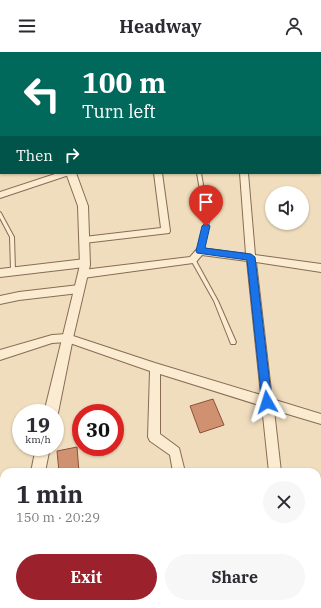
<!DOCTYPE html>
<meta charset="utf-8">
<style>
:root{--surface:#fff;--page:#f7f7f7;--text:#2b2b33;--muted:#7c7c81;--accent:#9b222c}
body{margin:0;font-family:"IBM Plex Serif",serif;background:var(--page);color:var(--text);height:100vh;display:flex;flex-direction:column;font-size:15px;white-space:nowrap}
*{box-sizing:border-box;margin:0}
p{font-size:13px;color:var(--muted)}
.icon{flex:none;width:22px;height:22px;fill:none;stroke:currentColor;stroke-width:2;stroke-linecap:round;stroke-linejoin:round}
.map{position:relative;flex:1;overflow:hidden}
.details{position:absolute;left:0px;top:416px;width:321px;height:140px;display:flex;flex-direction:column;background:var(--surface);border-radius:12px 12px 0 0;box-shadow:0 1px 3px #0004}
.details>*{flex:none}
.banner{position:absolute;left:0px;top:0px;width:321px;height:122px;box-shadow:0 1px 3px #0004;background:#00695c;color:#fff;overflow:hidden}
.fabs{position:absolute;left:265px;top:134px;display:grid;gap:8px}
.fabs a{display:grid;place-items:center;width:44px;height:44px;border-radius:50%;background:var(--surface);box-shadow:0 1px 3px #0004;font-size:20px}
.speed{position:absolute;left:12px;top:352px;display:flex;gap:8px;font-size:20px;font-weight:700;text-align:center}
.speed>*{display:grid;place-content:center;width:52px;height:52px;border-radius:50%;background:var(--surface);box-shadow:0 1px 3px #0004;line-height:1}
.speed small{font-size:10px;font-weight:400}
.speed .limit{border:6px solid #d22;background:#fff;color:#111}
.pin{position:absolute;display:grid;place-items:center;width:34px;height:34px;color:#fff;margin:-41px -17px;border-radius:50% 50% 50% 0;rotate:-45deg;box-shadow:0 0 4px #0007}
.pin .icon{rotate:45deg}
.me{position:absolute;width:44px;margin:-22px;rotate:354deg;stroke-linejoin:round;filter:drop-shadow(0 0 3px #0008)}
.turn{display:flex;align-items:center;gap:14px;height:84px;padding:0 16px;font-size:18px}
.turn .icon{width:52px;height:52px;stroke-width:2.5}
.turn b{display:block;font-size:28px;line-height:34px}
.then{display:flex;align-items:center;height:38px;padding:0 16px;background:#0003;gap:8px;font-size:15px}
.round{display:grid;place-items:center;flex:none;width:42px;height:42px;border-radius:21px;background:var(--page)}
.head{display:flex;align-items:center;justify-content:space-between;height:68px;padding:0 16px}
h1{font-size:24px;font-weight:800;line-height:30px}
.button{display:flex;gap:8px;margin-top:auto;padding:8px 16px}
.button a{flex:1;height:46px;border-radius:24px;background:var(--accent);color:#fff;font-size:16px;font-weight:800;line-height:46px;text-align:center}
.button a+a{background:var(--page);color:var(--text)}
header{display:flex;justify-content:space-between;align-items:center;height:52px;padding:0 16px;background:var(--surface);font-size:18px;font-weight:800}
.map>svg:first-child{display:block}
.building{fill:#d09170;stroke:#89533a}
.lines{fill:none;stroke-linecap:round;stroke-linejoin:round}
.service-casing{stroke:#886c55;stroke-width:2}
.minor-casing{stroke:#886c55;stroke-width:2}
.tertiary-casing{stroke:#886c55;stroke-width:2}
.service{fill:#fbebd0;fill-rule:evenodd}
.minor{fill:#fbebd0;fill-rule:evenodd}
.tertiary{fill:#fbebd0;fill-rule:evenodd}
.route{fill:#1a73e8;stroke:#114b97}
</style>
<header><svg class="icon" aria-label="menu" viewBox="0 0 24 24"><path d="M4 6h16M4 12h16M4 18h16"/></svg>Headway<svg class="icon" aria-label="person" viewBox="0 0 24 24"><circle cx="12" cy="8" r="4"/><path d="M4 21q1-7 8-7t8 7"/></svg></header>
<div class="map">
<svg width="321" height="556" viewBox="0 0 321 556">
<rect width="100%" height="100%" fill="#f0ddbd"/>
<!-- building -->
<path class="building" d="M120,0L121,1H73L76,0Z
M213,347L224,373L200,381L190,354Z
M77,395L79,420H59L57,399Z
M194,552H214V556H194Z"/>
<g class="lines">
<!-- service casing -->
<g class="service-casing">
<path id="service" d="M197,121H201L206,150L211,162L202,199L200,201L198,199L207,162L202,150Z
M0,160L1,161L14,185L15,218L13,220L11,218L10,185L0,166Z
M193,206L195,207L218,249L236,290L235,292H231L214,249L191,208Z"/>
</g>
<!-- minor casing -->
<g class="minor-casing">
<path id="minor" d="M229,0H235V1H229Z
M277,0H283V1H277Z
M320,10H321V14H320Z
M58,121H70L69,123L0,146V140Z
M154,121H162L170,179L169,181L84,191L81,190L80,188L81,186L84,185L161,176Z
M240,121H248L255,203L321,212V220L256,210L272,347L321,362V372L274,358L281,420H269L262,354L160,322V382L179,396L185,420H173L170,403L150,389L148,385L150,319L67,290L52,291L0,308V298L52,283L67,282L155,311L261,343L247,209L202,203L196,210L193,211L83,226L78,222L83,218L190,205L197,197L200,196L246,202Z
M85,207L90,211L85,215L0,225V217Z
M79,233L82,234L84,237L82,240L79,241L19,248L0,252V244L19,240Z
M0,488H4V500H0Z
M317,541L321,543V556H314L312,552H317Z"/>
</g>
<!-- tertiary casing -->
<g class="tertiary-casing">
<path id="tertiary" d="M26,0H34V1H26Z
M123,0H131L132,1H124Z
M0,78H1V84H0Z
M320,89H321V96H320Z
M66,121H76L88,154L90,213L73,286L58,361L55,366V361H44L80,213L78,154Z
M36,395H50L45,420H31Z
M4,547V552H18L17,556H1Z"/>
</g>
<!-- service -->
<use href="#service" class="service"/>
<!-- minor -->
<use href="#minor" class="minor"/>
<!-- tertiary -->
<use href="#tertiary" class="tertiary"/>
</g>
<!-- route -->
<path class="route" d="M206,171L210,174L205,196L251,202L255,205L272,350L271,353L267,355L264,353L262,350L247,208L197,201L196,199L202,174Z"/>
</svg>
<div class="fabs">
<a><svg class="icon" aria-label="sound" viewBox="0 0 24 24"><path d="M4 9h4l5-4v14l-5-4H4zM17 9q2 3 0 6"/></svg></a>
</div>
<div class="speed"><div>19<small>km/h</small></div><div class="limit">30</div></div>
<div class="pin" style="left:206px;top:174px;background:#d93025"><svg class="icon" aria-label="arrive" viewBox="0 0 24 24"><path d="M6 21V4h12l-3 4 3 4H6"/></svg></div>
<svg class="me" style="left:267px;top:350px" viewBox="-20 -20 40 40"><path d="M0-17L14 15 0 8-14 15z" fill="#1a73e8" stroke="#fff" stroke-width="4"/></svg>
<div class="banner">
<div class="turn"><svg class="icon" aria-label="left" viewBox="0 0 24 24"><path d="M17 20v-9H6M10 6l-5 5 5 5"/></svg><div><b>100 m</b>Turn left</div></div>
<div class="then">Then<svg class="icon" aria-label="right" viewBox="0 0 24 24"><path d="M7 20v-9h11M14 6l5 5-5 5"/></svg></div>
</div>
<section class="details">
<div class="head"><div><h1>1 min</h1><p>150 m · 20:29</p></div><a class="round"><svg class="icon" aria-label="close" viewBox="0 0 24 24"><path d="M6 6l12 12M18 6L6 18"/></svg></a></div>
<div class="button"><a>Exit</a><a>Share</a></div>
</section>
</div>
